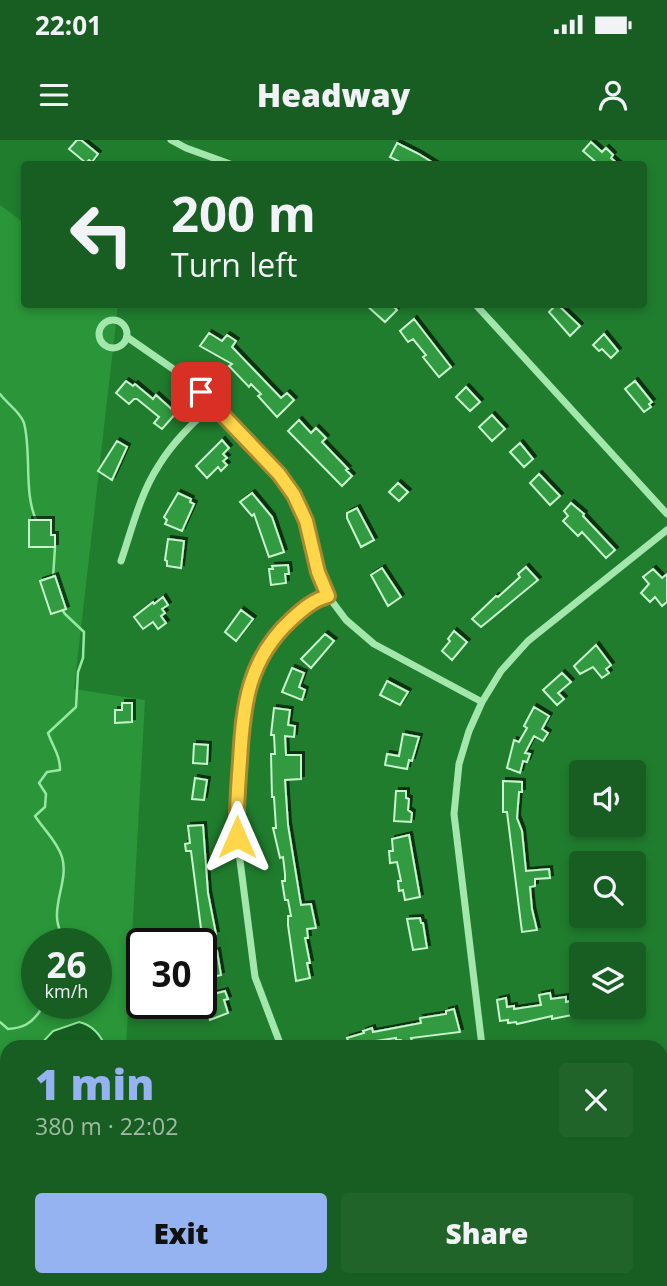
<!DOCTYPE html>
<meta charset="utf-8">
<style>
:root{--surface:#185e22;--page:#21642a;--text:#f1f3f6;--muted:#9fbaa5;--accent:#95b2f1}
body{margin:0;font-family:"Open Sans",sans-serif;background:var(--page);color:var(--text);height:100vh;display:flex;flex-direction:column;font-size:26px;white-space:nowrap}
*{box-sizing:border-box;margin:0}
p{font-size:23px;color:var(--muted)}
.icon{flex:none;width:38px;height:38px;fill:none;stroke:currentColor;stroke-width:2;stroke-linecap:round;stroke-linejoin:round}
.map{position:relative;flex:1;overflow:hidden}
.details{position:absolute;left:0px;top:900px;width:668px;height:247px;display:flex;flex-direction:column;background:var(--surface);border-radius:21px 21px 0 0;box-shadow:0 4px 10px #0003}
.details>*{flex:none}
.guide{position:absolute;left:21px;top:21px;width:626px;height:147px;border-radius:7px;box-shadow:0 4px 10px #0003;background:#185e22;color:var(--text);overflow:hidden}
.tools{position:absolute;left:569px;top:620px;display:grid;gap:14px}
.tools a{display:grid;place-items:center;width:77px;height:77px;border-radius:7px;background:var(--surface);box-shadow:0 4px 10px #0003;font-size:35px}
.speed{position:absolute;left:21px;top:788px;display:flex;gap:14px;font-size:35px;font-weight:700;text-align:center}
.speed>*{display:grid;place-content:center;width:91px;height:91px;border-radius:50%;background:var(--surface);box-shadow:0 4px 10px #0003;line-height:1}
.speed small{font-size:18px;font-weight:400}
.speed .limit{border:4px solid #111;border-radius:10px;background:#fff;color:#111}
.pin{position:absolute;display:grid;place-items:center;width:60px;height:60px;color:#fff;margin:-30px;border-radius:14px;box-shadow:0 4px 10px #0006}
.me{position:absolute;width:77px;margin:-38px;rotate:0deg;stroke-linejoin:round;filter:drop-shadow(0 0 5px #0008)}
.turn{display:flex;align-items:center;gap:24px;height:147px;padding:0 35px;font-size:32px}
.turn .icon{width:91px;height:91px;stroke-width:2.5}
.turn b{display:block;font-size:49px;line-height:60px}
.round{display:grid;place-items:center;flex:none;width:74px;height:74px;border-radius:7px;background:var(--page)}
.overview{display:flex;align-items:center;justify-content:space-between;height:119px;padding:0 35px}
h1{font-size:42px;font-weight:800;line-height:52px;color:var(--accent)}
.action{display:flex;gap:14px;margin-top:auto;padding:14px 35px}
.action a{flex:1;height:80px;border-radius:7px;background:var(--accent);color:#111;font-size:28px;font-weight:800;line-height:80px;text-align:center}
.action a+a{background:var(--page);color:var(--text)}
.status{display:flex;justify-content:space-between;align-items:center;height:49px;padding:0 35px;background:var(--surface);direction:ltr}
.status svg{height:19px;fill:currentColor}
header{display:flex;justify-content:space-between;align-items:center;height:91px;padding:0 35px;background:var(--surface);font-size:32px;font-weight:800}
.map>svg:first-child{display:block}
.green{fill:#2a9539;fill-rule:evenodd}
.water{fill:#165d21;stroke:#97e8a1;stroke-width:2}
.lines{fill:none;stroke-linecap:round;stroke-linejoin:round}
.stream{stroke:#97e8a1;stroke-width:2.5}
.building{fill:#309a3f;stroke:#c7f5cd;stroke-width:2;filter:url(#shadow)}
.street{stroke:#a3e7ad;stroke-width:7}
.secondary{stroke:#cef6d4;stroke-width:14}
.route-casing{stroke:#a68a30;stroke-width:18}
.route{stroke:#ffd54a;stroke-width:12}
</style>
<div class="status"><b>22:01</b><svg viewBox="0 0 49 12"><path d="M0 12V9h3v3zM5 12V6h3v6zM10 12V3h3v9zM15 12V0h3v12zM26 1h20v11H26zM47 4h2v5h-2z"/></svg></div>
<header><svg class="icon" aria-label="menu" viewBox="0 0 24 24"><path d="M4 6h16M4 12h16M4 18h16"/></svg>Headway<svg class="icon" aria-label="person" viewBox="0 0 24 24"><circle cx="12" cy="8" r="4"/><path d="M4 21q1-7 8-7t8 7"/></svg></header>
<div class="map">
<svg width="667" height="1146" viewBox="0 0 667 1146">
<defs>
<filter id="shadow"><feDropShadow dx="3" dy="-3" stdDeviation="0" flood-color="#0009"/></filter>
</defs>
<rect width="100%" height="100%" fill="#207d2e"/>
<!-- green -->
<path class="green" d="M0,65L24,83V164L118,165L74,549L145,560L126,906H7V985L0,990ZM37,803H96V863H37Z
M662,1062H667V1146H224L237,1139H662Z"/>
<!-- water -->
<path class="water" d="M79,882C92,885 100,894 105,906H39L53,891Z"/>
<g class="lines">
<!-- stream -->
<path class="stream" d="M0,254C7,264 20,271 24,283C32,314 23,354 37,382
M53,438L55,407
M61,468L65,474L84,492L83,518L78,532L76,567L48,593C53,607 60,615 60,630L47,632L39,643L46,654L45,667L35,676C44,690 57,701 62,717C68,737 56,757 57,777C57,787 62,794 64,803
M0,882L8,889C23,888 31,884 40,871L39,863"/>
</g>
<!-- building -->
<path class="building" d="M77,0H81L98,14L92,22L89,20L86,23L69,9Z
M591,2L602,12L606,8L613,15L611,18L618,24H598L583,11Z
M397,3L419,14L435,24H404L390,17Z
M365,164H391L397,170L385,182Z
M557,164L580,186L570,196L549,172Z
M414,179L451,227L439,237L423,217L426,215L413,199L408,202L400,191Z
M209,193L222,201L227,195L236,201L232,207L281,258L287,253L294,260L277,277L258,256L261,254L251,244L249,247L229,226L232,224L200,206Z
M604,194L618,211L611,218L602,209L599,211L593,205Z
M126,241L133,246L135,244L153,259L156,255L176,273L162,289L154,283L159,277L137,259H134L129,264L116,253Z
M635,241L652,262L649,264L651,267L644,272L625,249Z
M466,247L480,262L470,271L456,257Z
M492,275L505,289L492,301L479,287Z
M299,280L311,293L316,288L326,298L322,302L348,329L346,330L352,336L342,346L288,291Z
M222,300L229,308L223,314L227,318L223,321L227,325L221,331L218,327L207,338L196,326Z
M117,301L127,307L112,340L98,331Z
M520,303L533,319L524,327L510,312Z
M539,334L560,356L550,365L530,343Z
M398,343L408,352L399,361L389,352Z
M178,353L191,359L190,362L194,364L182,391L165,384L167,380L164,377Z
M252,353L272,377L284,412L269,417L254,374L252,376L240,362Z
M571,363L584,374L583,376L615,410L606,418L582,392L578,396L563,381L568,376L564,371Z
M357,368L374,400L361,407L347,378V373Z
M29,380H51V395H55V407H29Z
M168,399L184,401L181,428L167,426V421L165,420Z
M288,425L289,434H285L286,443L271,445L269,429H273L272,426Z
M526,427L538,440L481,487L472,479L496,456L498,457L520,437L518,434Z
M382,428L401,457L388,466L371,435Z
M653,429L662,438L667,434V462L662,466L655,457L650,462L641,453L649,444L643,437Z
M55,436L66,469L51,474L40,441Z
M163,457L168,465L162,469L165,473L161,476L166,483L158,489L153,482L143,489L134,477L153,462L154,464Z
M241,470L253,479L236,501L225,492Z
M454,491L467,502L452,520L442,511L450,501L448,499Z
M325,494L334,501L311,528L301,519Z
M596,505L611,525L606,529L609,533L602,538L593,527L580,534L574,526Z
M292,528L304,533L299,547L305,550L302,560L282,552Z
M562,533L571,542L558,553L564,559L557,565L543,550Z
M387,541L408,552L400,565L380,555Z
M122,563H132V582L115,583V570H122Z
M534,567L549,576L542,589L548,593L543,601L534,596L525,613L530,614L527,622L523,621L520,633L507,628L514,600L519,602L527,588L524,586Z
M274,568L290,570L288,585L295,586L294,597L285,596L286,615H301V639L285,640L288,685L301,765L311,764L316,788L307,789L308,798H305L310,823H307L310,838L296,841L288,785V776H291L288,760H285L282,741H285V734L283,717L280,718L273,688H276L274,657H272L271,614H275L274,595H271Z
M403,594L419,597L412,621L409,620L407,629L385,625L387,614L399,616Z
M194,604L208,605L207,624L193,623Z
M195,638L207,640L204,660L192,659Z
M503,641L522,642V652H519L517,678L522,691L526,731L549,729L550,738L535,739V746L530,747L532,769L537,790L522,792L507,672H503Z
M396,651H406V658L409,659L408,670L412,673L411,682L394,681Z
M203,685L208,753L216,794L202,796L191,711H186L185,704L190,703L188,686Z
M409,695L420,757L405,760L403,750L399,751L398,741H401L397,722L390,723L389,711H393L392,699Z
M420,778L421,783H423L427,808L413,810L407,779Z
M217,811L221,835L209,838L204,814Z
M225,851L228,859L224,860L228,873L210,880L203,857Z
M550,853L551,859L566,857V862L575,860L577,872H572V875L552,879V876L517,884L516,882L508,883V880L500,881L497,860L506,858L507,867L514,866V869L541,865L539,855Z
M454,869L460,892L411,898L412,901L402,902L401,900H396V898L375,901V903L365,906H350L347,898L364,893L363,891L372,888L373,892L421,883L420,878L446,874V871Z"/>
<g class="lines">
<!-- street -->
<path class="street" d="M171,0L186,8L230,24
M475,164L667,374
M99 194a14 14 0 1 1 28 0a14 14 0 1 1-28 0Z
M127,197L189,240L279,334L294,354L306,381L318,431L328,456L346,480L374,504L482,562
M121,421C132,389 140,354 159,325C173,302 193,283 213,264
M281,906L255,837L237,697L236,672L243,575L253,534L266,510L284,487L308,465L328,456
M482,906L454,674L459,624L469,591L482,562L501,531L528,501L667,390"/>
<!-- secondary -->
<path class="secondary" d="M662,923L667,924
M0,1140L7,1135"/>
</g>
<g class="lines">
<!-- route casing -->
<g class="route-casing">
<path id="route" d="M201,252L279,334L294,355L306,381L318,432L328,456C313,460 303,469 292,479C248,519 243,565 240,621C238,647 236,671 237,697"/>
</g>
<!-- route -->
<use href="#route" class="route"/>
</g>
</svg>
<div class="tools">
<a><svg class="icon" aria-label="sound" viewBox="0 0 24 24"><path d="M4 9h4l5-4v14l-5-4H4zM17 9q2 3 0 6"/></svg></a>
<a><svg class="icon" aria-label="search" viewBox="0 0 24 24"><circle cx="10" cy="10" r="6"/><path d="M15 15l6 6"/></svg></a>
<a><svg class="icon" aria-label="layers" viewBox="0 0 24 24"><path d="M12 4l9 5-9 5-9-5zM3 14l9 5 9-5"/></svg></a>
</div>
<div class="speed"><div>26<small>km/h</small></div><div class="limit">30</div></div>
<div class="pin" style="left:201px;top:252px;background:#d93025"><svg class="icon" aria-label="arrive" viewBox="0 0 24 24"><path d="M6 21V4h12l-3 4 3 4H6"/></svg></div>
<svg class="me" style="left:237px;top:697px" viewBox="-20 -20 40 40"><path d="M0-17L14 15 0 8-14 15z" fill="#ffd54a" stroke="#fff" stroke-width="4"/></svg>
<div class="guide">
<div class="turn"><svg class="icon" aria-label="left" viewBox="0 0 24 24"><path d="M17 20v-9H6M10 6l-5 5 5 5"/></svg><div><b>200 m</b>Turn left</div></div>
</div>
<section class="details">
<div class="overview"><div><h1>1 min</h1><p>380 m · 22:02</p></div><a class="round"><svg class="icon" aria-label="close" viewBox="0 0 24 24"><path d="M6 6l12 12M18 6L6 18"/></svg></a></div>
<div class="action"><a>Exit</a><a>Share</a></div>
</section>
</div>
